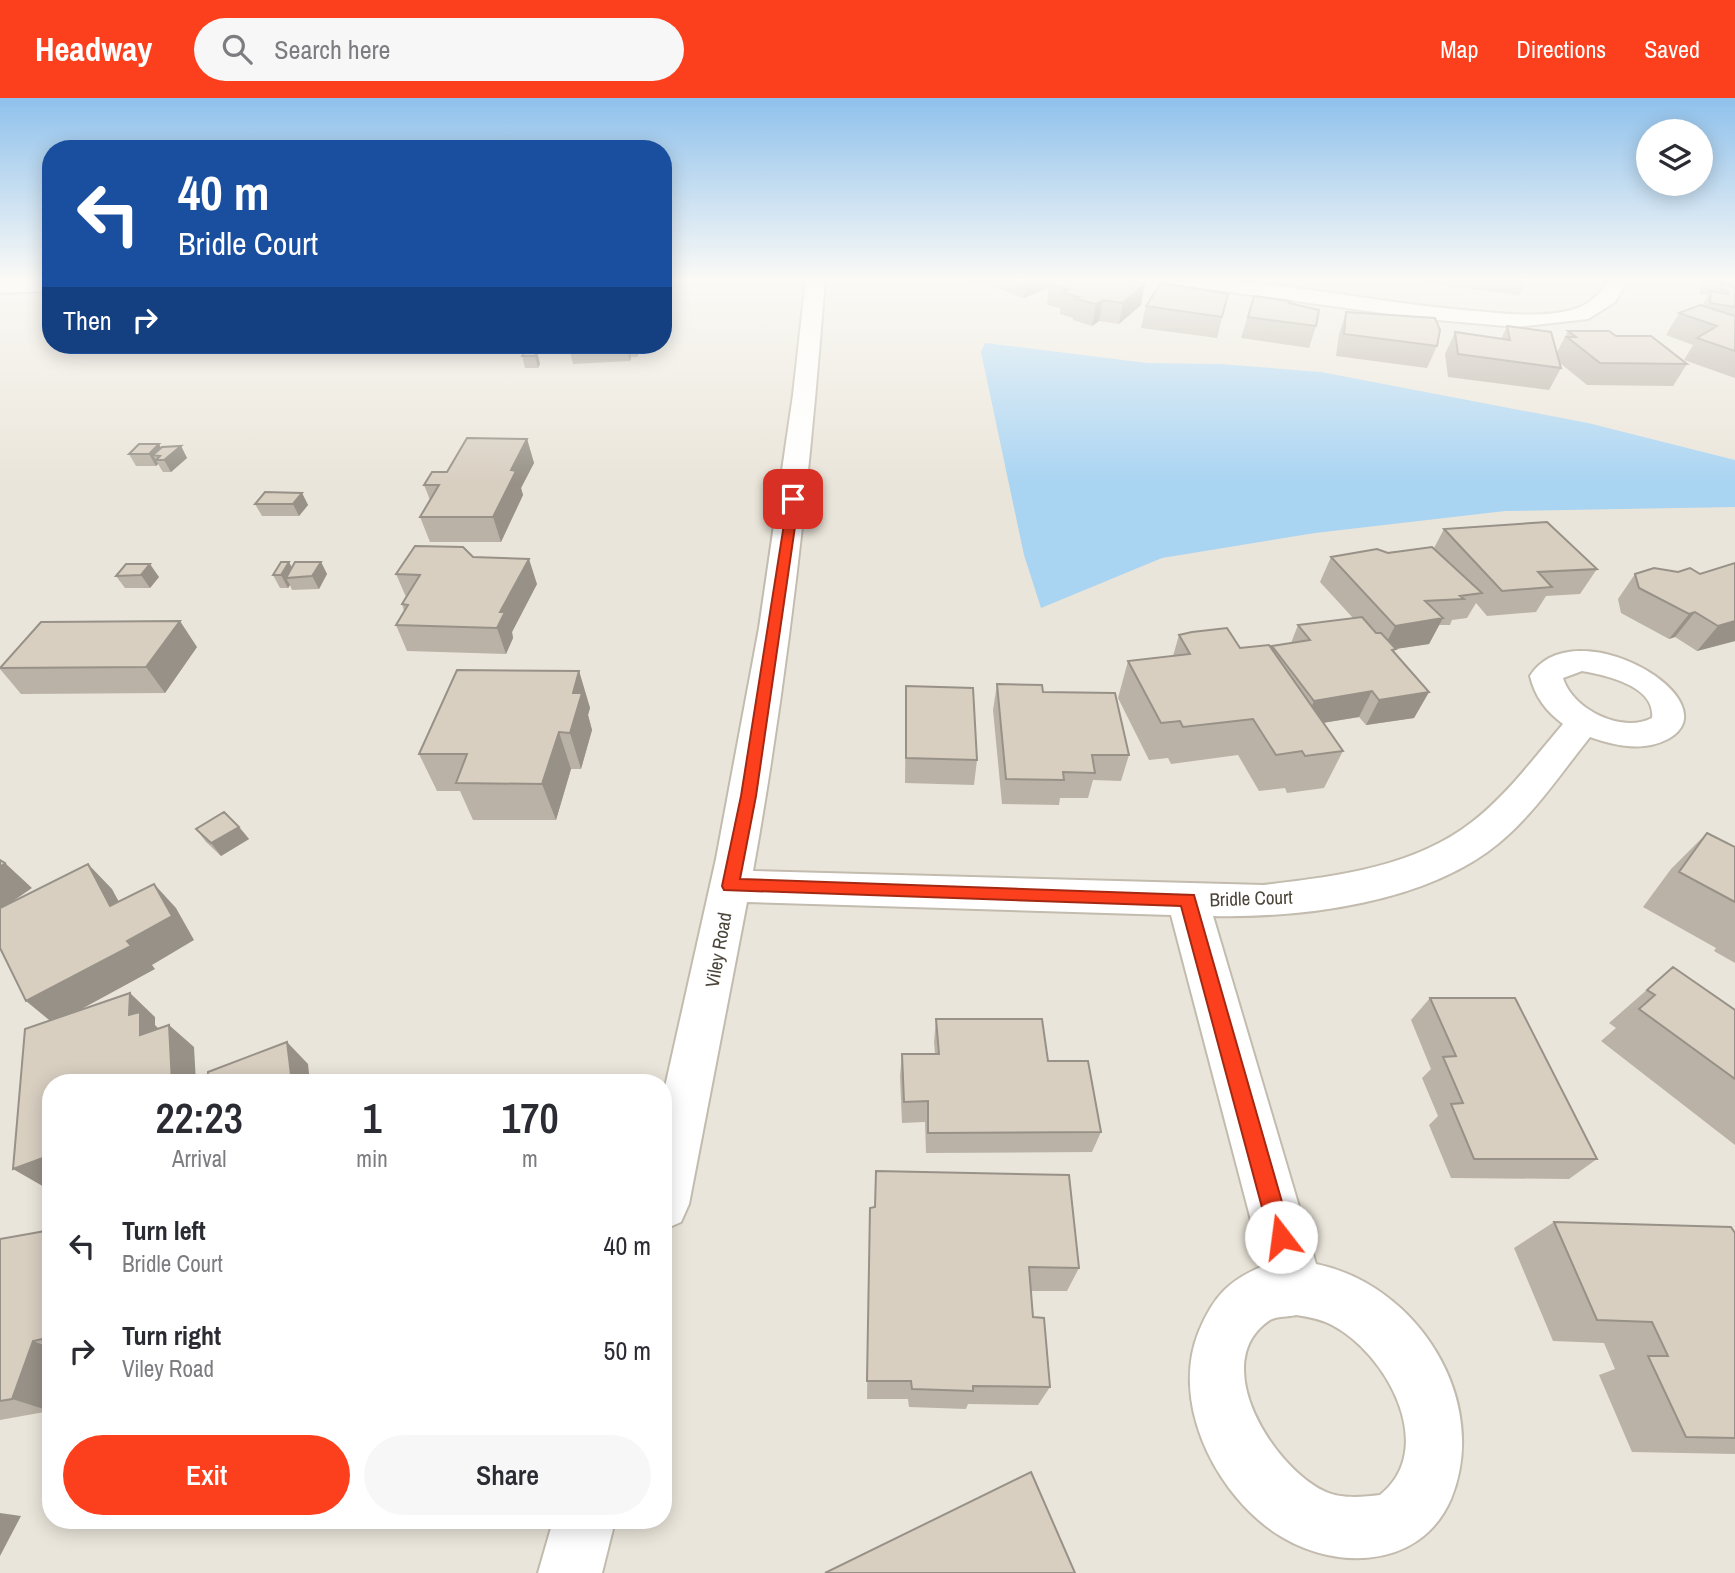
<!DOCTYPE html>
<style>
:root{--surface:#fff;--page:#f7f7f7;--text:#2b2b33;--muted:#7c7c81;--accent:#fc3f1d}
body{margin:0;font-family:"Archivo Narrow",sans-serif;background:var(--page);color:var(--text);height:100vh;display:flex;flex-direction:column;font-size:26px;white-space:nowrap}
*{box-sizing:border-box;margin:0}
p{font-size:23px;color:var(--muted)}
.icon{flex:none;width:38px;height:38px;fill:none;stroke:currentColor;stroke-width:2;stroke-linecap:round;stroke-linejoin:round}
.map{position:relative;flex:1;overflow:hidden}
.drawer{position:absolute;left:42px;top:976px;width:630px;height:455px;display:flex;flex-direction:column;background:var(--surface);border-radius:28px;box-shadow:0 4px 18px #0003}
.drawer>*{flex:none}
.top-card{position:absolute;left:42px;top:42px;width:630px;height:214px;border-radius:28px;box-shadow:0 4px 18px #0003;background:#1a4fa0;color:#fff;overflow:hidden}
.tools{position:absolute;left:1636px;top:21px;display:grid;gap:14px}
.tools a{display:grid;place-items:center;width:77px;height:77px;border-radius:50%;background:var(--surface);box-shadow:0 4px 18px #0003;font-size:35px}
.pin{position:absolute;display:grid;place-items:center;width:60px;height:60px;color:#fff;margin:-30px;border-radius:14px;box-shadow:0 4px 10px #0006}
.me{position:absolute;width:77px;margin:-38px;rotate:345deg;stroke-linejoin:round;filter:drop-shadow(0 0 5px #0008)}
.turn{display:flex;align-items:center;gap:24px;height:147px;padding:0 21px;font-size:32px}
.turn .icon{width:91px;height:91px;stroke-width:2.5}
.turn b{display:block;font-size:49px;line-height:60px}
.then{display:flex;align-items:center;height:66px;padding:0 21px;background:#0003;gap:14px;font-size:26px}
.eta{display:flex;justify-content:space-evenly;align-items:center;height:119px;text-align:center}
.eta b{font-size:42px;font-weight:600;line-height:49px}
.button{display:flex;gap:14px;margin-top:auto;padding:14px 21px}
.button a{flex:1;height:80px;border-radius:42px;background:var(--accent);color:#fff;font-size:28px;font-weight:600;line-height:80px;text-align:center}
.button a+a{background:var(--page);color:var(--text)}
ul{padding:0;list-style:none}
li{display:flex;align-items:center;gap:21px;height:105px;padding:0 21px}
li div{flex:1}
li b{display:block;font-size:26px}
li em{font-style:normal}
header{display:flex;align-items:center;gap:42px;box-sizing:border-box;height:98px;padding:0 35px;background:var(--accent);color:#fff}
header strong{font-size:33px}
nav{display:flex;gap:38px;margin-inline-start:auto;font-size:24px}
.search{width:490px;height:63px;background:var(--page);display:flex;align-items:center;gap:18px;box-sizing:border-box;padding:0 24px;border-radius:38px;color:var(--muted);font-size:26px}
.map>svg:first-child{display:block}
.residential{fill:#eae5da;fill-rule:evenodd}
.water{fill:#a9d4f2}
.lines{fill:none;stroke-linecap:round;stroke-linejoin:round}
.minor-casing{stroke:#c2bbae;stroke-width:4}
.minor{fill:#fff;fill-rule:evenodd}
.wall{fill:#bab2a6}
.shaded-wall{fill:#979187}
.building{fill:#d8cfc1;stroke:#979187;stroke-width:2}
.route{fill:#fc3f1d;stroke:#a42913;stroke-width:2}
.labels{text-anchor:middle;stroke-width:6;stroke-linejoin:round;paint-order:stroke}
.street-label{font-size:19px;fill:#4b4439;stroke:#fff}
</style>
<header>
<strong>Headway</strong>
<div class="search"><svg class="icon" aria-label="search" viewBox="0 0 24 24"><circle cx="10" cy="10" r="6"/><path d="M15 15l6 6"/></svg>Search here</div>
<nav><a>Map</a><a>Directions</a><a>Saved</a></nav>
</header>
<div class="map">
<svg width="1735" height="1475" viewBox="0 0 1735 1475">
<rect width="100%" height="100%" fill="#f6f3ec"/>
<!-- residential -->
<path class="residential" d="M0,180H51V247H663V180H1735V1475H0ZM51,985H663V1423H51Z"/>
<!-- water -->
<path class="water" d="M985,245L1147,265L1220,266L1321,274L1588,325L1735,362V409L1505,413L1315,435L1162,460L1041,510L1024,457L981,254Z"/>
<g class="lines">
<!-- minor casing -->
<g class="minor-casing">
<path id="minor" d="M806,180H825C810,379 788,577 753,773L1264,787C1336,778 1413,770 1472,724C1507,697 1534,660 1563,626C1546,613 1535,599 1530,578C1575,508 1735,604 1668,641C1643,654 1616,648 1590,639C1561,675 1535,715 1499,745C1427,805 1303,820 1213,818L1316,1166C1418,1187 1491,1303 1451,1401C1419,1475 1326,1474 1267,1429C1211,1386 1171,1301 1199,1233C1214,1198 1228,1183 1263,1168L1171,817L747,804L689,1106L681,1124L663,1132V998L716,761L759,530L793,297ZM1582,573C1605,577 1656,588 1652,620C1622,636 1572,611 1563,580ZM1296,1217C1309,1219 1321,1221 1332,1227C1386,1255 1439,1350 1380,1397C1363,1399 1342,1401 1326,1394C1274,1371 1206,1264 1270,1222C1277,1218 1288,1219 1296,1217Z
M1162,180C1263,179 1363,203 1464,212C1497,215 1543,221 1575,211C1591,206 1602,194 1610,180H1629L1615,204L1588,221L1517,229L1426,221L1172,186Z
M51,181V193L0,195V183Z
M553,1423H615L602,1475H538Z"/>
</g>
<!-- minor -->
<use href="#minor" class="minor"/>
</g>
<!-- wall -->
<path class="wall" d="M968,180H1054V183L1141,207L1119,226L1099,223L1092,228L1073,222V220L1060,216V210L1047,207L1049,189L1024,200Z
M1424,180H1527L1519,197L1424,185Z
M1704,180H1735V280L1684,262L1693,247L1666,237L1679,215L1702,208L1708,197L1699,196L1701,185Z
M1228,196L1217,240L1141,230L1146,208Z
M1254,198L1289,205L1316,228L1309,250L1241,240Z
M1346,214L1437,248L1427,270L1336,258L1339,236Z
M1507,228L1557,254L1568,233L1616,238L1687,266L1673,288L1587,287L1560,265L1561,270L1549,292L1448,279L1445,256L1455,234L1501,241Z
M568,247H641L637,259H631L630,263L573,266Z
M537,254L540,266L538,270H525L522,258Z
M527,341L534,365L521,390L523,397L501,444H430L420,419L430,402L424,387L447,374Z
M181,348L187,360L171,374H163L158,366L156,368H136L129,356L161,350Z
M302,395L308,407L299,418H262L255,406Z
M1444,431L1597,471L1580,496L1546,498L1536,514L1487,518L1476,505L1467,520L1452,522L1450,527H1439L1429,546L1395,551L1394,555L1429,594L1414,620L1366,627L1359,619L1323,625L1343,653L1324,690L1287,695L1285,690L1259,693L1238,657L1171,666L1168,660L1149,662L1118,600L1128,563L1173,558L1179,537L1240,550H1271L1272,548L1291,545L1298,527L1353,520L1320,484L1331,459L1434,450Z
M473,459L537,486L512,534L513,540L506,556L407,553L396,527L404,513L402,506L406,499L396,476Z
M321,464L327,476L319,491L292,492L290,487L288,490H280L273,477L292,469Z
M126,466L159,479L150,490H125L116,478Z
M1654,470L1735,543L1697,553L1675,539L1669,541L1621,515L1618,501L1635,476Z
M197,549L165,595L21,596L0,571V569Z
M579,573L590,610L588,617L592,632L581,671H571L556,722H473L460,693H437L419,656Z
M997,586L1043,594L1129,657L1121,683L1093,682L1088,700H1060L1059,707L1002,706L993,612Z
M906,588L977,662L974,687L905,685Z
M239,729L249,741L221,758L206,744L196,731Z
M1707,735L1735,749V865L1714,853L1716,850L1643,809L1671,771Z
M1673,869L1735,912V1047L1601,943L1616,930L1609,925Z
M1430,900L1597,1061L1569,1081L1451,1080L1429,1027L1438,1018L1422,980L1431,971L1411,922Z
M936,921L1048,963L1101,1034L1092,1054L926,1055L925,1024L902,1025L900,978L902,956H935L934,944Z
M875,1109L1079,1170L1067,1193H1031L1033,1219L1050,1289L1038,1307L968,1306L966,1311L909,1309L908,1301H867L870,1110Z
M1554,1124L1735,1135V1356L1632,1354L1599,1277L1615,1271L1604,1245L1553,1243L1514,1150Z
M51,1132V1311L50,1313L0,1322V1141Z"/>
<!-- shaded-wall -->
<path class="shaded-wall" d="M1026,180H1054L1053,186H1050L1049,189L1024,200Z
M1145,186L1141,207L1119,226L1123,205Z
M1103,202L1099,223L1092,228L1096,206Z
M626,247H629L631,259L630,263Z
M635,247H641L637,259Z
M537,254L540,266L538,270L535,258Z
M527,341L534,365L521,390L523,397L501,444L493,419L511,372Z
M159,346L166,359L153,357L158,366L156,368L149,356Z
M181,348L187,360L171,374L164,362Z
M302,395L308,407L299,418L293,406Z
M529,461L537,486L512,534L513,540L506,556L497,530L500,514Z
M289,464L296,477L286,480L290,487L288,490L281,477Z
M321,464L327,476L319,491L312,478Z
M150,466L159,479L150,490L141,477Z
M1695,514L1675,539L1669,541L1689,516Z
M1443,520L1429,546L1382,553L1395,528Z
M180,523L197,549L165,595L146,569Z
M1735,523V543L1697,553L1718,528Z
M579,573L590,610L588,617L592,632L581,671L570,635L573,595Z
M1372,593L1359,619L1303,628L1314,603Z
M1429,594L1414,620L1366,627L1379,602Z
M559,634L571,671L556,722L542,686Z
M239,729L249,741L221,758L211,745Z
M5,765L32,790L0,812V769Z
M88,766L112,791L134,832L110,808Z
M154,786L176,810L194,842L152,867L155,871L54,926L26,903L127,843Z
M130,895L155,919V927L165,937H140L129,917Z
M169,927L194,949L196,985H172Z
M287,944L308,966L310,985H292Z
M51,1057V1088L46,1090L13,1071Z
M33,1243L51,1250L50,1313L12,1301Z
M0,1415L21,1418L0,1458Z"/>
<!-- building -->
<path class="building" d="M1059,180H1120L1145,186L1123,205L1103,202L1096,206L1076,201L1079,199L1063,195L1069,191L1050,186Z
M1161,185L1228,196L1222,219L1146,208Z
M1721,186L1735,188V209L1710,205L1711,193L1728,196V193L1721,191Z
M1254,198L1290,203L1289,205L1319,212L1316,228L1248,219Z
M1700,207L1735,218V253L1697,240L1717,228L1679,215Z
M1346,214L1435,220L1440,232L1437,248L1344,236Z
M1507,228L1551,234L1561,270L1458,256L1455,234L1510,242Z
M1568,233H1609L1616,238H1651L1687,266L1600,265L1567,239H1576Z
M537,254L535,258H522L524,255Z
M467,340L527,341L511,372L516,373L493,419H420L439,387H424L432,374H447Z
M139,346H159L149,356H129Z
M181,348L164,362H156L160,358L153,357L162,349Z
M265,394L302,395L293,406H255Z
M1547,424L1597,471L1538,474L1552,489L1502,493L1444,431Z
M415,448L463,449L473,459L529,461L500,514H505L497,530L396,527L408,507L402,506L420,477L396,476Z
M1432,449L1482,495L1460,498L1464,501L1425,503L1443,520L1395,528L1331,459L1377,451L1388,455Z
M281,464H289L281,477H273Z
M295,464H321L312,478L286,480Z
M1735,465V523L1718,528L1695,514L1689,516L1639,490L1635,476L1654,470L1678,474L1690,470L1700,476Z
M126,466H150L141,477L116,478Z
M1362,519L1376,535H1381L1396,551L1392,552L1429,594L1379,602L1372,593L1314,603L1272,548L1310,542L1298,527Z
M180,523L146,569L0,570L41,524Z
M1227,530L1240,550L1269,547L1343,653L1305,658L1302,653L1276,657L1253,621L1183,629L1180,623L1161,625L1128,563L1190,556L1179,537L1192,534Z
M457,572L579,573L573,595H582L570,635L559,634L542,686L456,685L467,656H419Z
M997,586L1042,587L1043,594L1115,595L1129,657H1092L1095,675L1063,674L1064,682L1006,681Z
M906,588L973,590L977,662L906,660Z
M224,714L239,729L211,745L196,731Z
M1707,735L1735,749V804L1679,774Z
M0,762L5,765L0,769Z
M88,766L110,808L154,786L172,818L127,843L131,848L26,903L0,850V810Z
M1673,869L1735,912V981L1639,911L1655,897L1647,892Z
M130,895L129,917L140,914V937L169,927L172,985H51V1057L13,1071L25,931Z
M1430,900H1515L1597,1061H1474L1451,1006L1463,1005L1443,959L1456,958Z
M936,921H1042L1048,963H1088L1101,1034L928,1035V1003L904,1004L902,956H939Z
M287,944L292,985H208V974Z
M876,1073L1069,1077L1079,1170L1029,1169L1033,1219L1044,1220L1050,1289L973,1288V1293L912,1291L911,1283H867L870,1110L875,1109Z
M1554,1124L1731,1129L1735,1135V1340L1686,1339L1648,1258H1668L1652,1224L1597,1222Z
M51,1132V1239L33,1243L12,1301L0,1303V1141Z
M1031,1374L1075,1475H825Z"/>
<!-- sky -->
<linearGradient id="sky" x2="0" y2="1"><stop stop-color="#8fc1ec"/><stop offset="0.47" stop-color="#fbfaf6"/><stop offset="1" stop-color="#fbfaf6" stop-opacity="0"/></linearGradient>
<rect width="1735" height="386" fill="url(#sky)"/>
<!-- route -->
<path class="route" d="M793,398L799,401L756,698L740,781L1194,797L1292,1139L1289,1146L1281,1149L1274,1146L1270,1139L1181,808L724,792L722,788L741,698L788,401Z"/>
<g class="labels">
<!-- street labels -->
<g class="street-label">
<text transform="translate(1251 800) rotate(-2)" y="7">Bridle Court</text>
<text transform="translate(718 852) rotate(-80)" y="7">Viley Road</text>
</g>
</g>
</svg>
<div class="tools">
<a><svg class="icon" aria-label="layers" viewBox="0 0 24 24"><path d="M12 4l9 5-9 5-9-5zM3 14l9 5 9-5"/></svg></a>
</div>
<div class="pin" style="left:793px;top:401px;background:#d93025"><svg class="icon" aria-label="arrive" viewBox="0 0 24 24"><path d="M6 21V4h12l-3 4 3 4H6"/></svg></div>
<svg class="me" style="left:1281px;top:1139px" viewBox="-20 -20 40 40"><circle r="19" fill="#fff"/><path d="M0-13L10 11 0 6-10 11z" fill="#fc3f1d"/></svg>
<div class="top-card">
<div class="turn"><svg class="icon" aria-label="left" viewBox="0 0 24 24"><path d="M17 20v-9H6M10 6l-5 5 5 5"/></svg><div><b>40 m</b>Bridle Court</div></div>
<div class="then">Then<svg class="icon" aria-label="right" viewBox="0 0 24 24"><path d="M7 20v-9h11M14 6l5 5-5 5"/></svg></div>
</div>
<section class="drawer">
<div class="eta">
<div><b>22:23</b><p>Arrival</p></div>
<div><b>1</b><p>min</p></div>
<div><b>170</b><p>m</p></div>
</div>
<ul>
<li><svg class="icon" aria-label="left" viewBox="0 0 24 24"><path d="M17 20v-9H6M10 6l-5 5 5 5"/></svg><div><b>Turn left</b><p>Bridle Court</p></div><em>40 m</em></li>
<li><svg class="icon" aria-label="right" viewBox="0 0 24 24"><path d="M7 20v-9h11M14 6l5 5-5 5"/></svg><div><b>Turn right</b><p>Viley Road</p></div><em>50 m</em></li>
</ul>
<div class="button"><a>Exit</a><a>Share</a></div>
</section>
</div>
